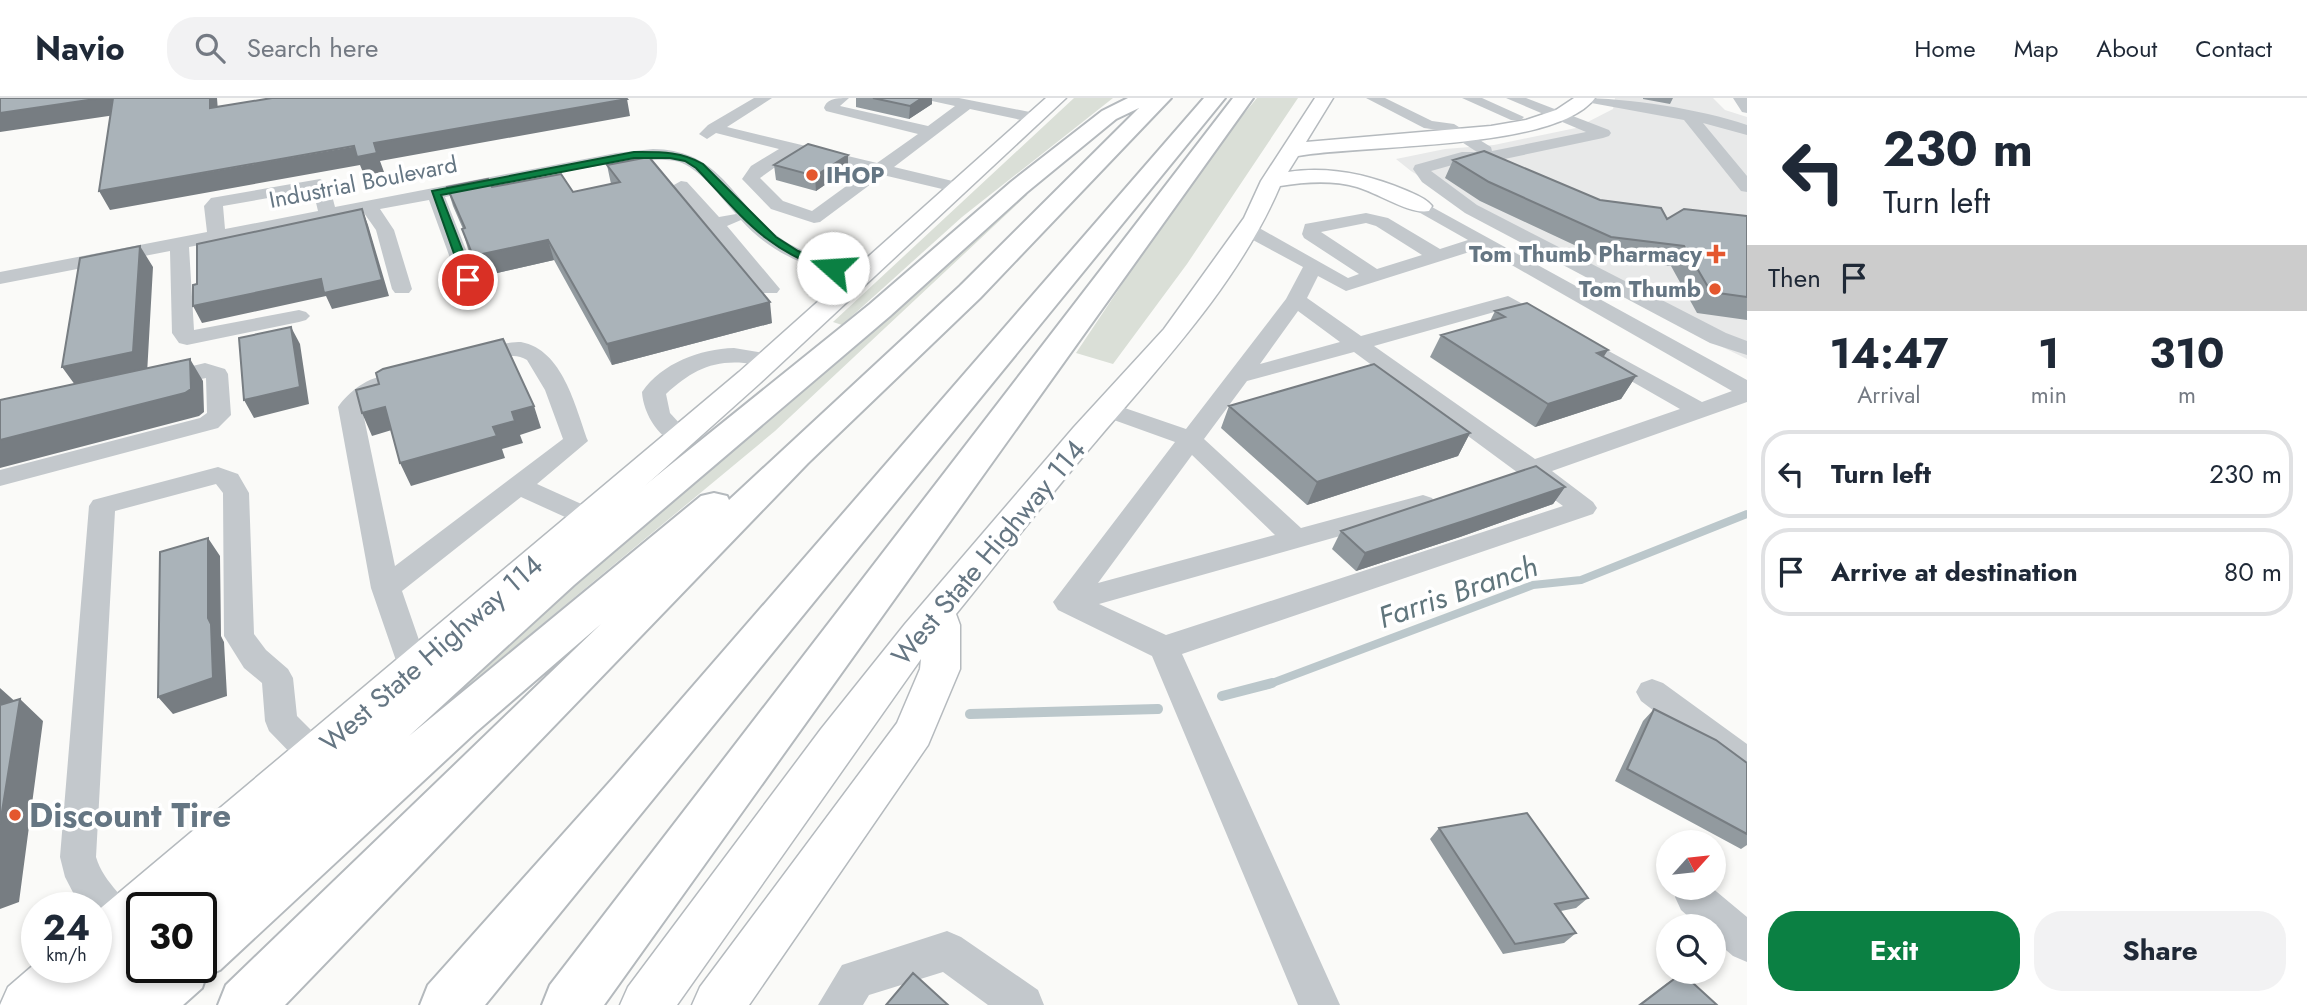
<!DOCTYPE html>
<style>
:root{--surface:#fff;--page:#f2f2f3;--text:#1f2937;--muted:#747a83;--line:#e0e1e3;--accent:#0b8043}
body{margin:0;font-family:Jost,sans-serif;background:var(--page);color:var(--text);height:100vh;display:flex;flex-direction:column;font-size:26px;white-space:nowrap}
*{box-sizing:border-box;margin:0}
p{font-size:23px;color:var(--muted)}
.icon{flex:none;width:38px;height:38px;fill:none;stroke:currentColor;stroke-width:2;stroke-linecap:round;stroke-linejoin:round}
.map{position:relative;flex:1;overflow:hidden}
.sheet{display:flex;flex-direction:column;background:var(--surface);width:560px}
.sheet>*{flex:none}
.guide{background:#fff;color:var(--text);overflow:hidden}
.needle{width:46px;rotate:63deg}
.fabs{position:absolute;left:1656px;top:732px;display:grid;gap:14px}
.fabs a{display:grid;place-items:center;width:70px;height:70px;border-radius:50%;background:var(--surface);box-shadow:0 4px 10px #0003;font-size:35px}
.speed{position:absolute;left:21px;top:794px;display:flex;gap:14px;font-size:35px;font-weight:700;text-align:center}
.speed>*{display:grid;place-content:center;width:91px;height:91px;border-radius:50%;background:var(--surface);box-shadow:0 4px 10px #0003;line-height:1}
.speed small{font-size:18px;font-weight:400}
.speed .limit{border:4px solid #111;border-radius:10px;background:#fff;color:#111}
.pin{position:absolute;display:grid;place-items:center;width:60px;height:60px;color:#fff;margin:-30px;border:4px solid #fff;border-radius:50%;box-shadow:0 2px 7px #0007}
.me{position:absolute;width:77px;margin:-38px;rotate:289deg;stroke-linejoin:round;filter:drop-shadow(0 0 5px #0008)}
.turn{display:flex;align-items:center;gap:24px;height:147px;padding:0 21px;font-size:32px}
.turn .icon{width:91px;height:91px;stroke-width:2.5}
.turn b{display:block;font-size:49px;line-height:60px}
.then{display:flex;align-items:center;height:66px;padding:0 21px;background:#0003;gap:14px;font-size:26px}
.eta{display:flex;justify-content:space-evenly;align-items:center;height:119px;text-align:center}
.eta b{font-size:42px;font-weight:700;line-height:49px}
.action{display:flex;gap:14px;margin-top:auto;padding:14px 21px}
.action a{flex:1;height:80px;border-radius:28px;background:var(--accent);color:#fff;font-size:28px;font-weight:700;line-height:80px;text-align:center}
.action a+a{background:var(--page);color:var(--text)}
ul{padding:0;list-style:none}
li{display:flex;align-items:center;gap:21px;height:88px;margin:0 14px 10px;padding:0 7px;border:4px solid var(--line);border-radius:28px}
li div{flex:1}
li b{display:block;font-size:26px}
li em{font-style:normal}
header{display:flex;align-items:center;gap:42px;box-sizing:border-box;height:98px;padding:0 35px;background:var(--surface);border-bottom:2px solid var(--line)}
header strong{font-size:33px}
nav{display:flex;gap:38px;margin-inline-start:auto;font-size:24px}
.search{width:490px;height:63px;background:var(--page);display:flex;align-items:center;gap:18px;box-sizing:border-box;padding:0 24px;border-radius:28px;color:var(--muted);font-size:26px}
main{display:flex;flex:1;min-height:0}
.map>svg:first-child{display:block}
.built{fill:#e8e9e9}
.green{fill:#dadfd7}
.lines{fill:none;stroke-linecap:round;stroke-linejoin:round}
.stream-far1{stroke:#bbc7cb;stroke-width:8}
.stream{stroke:#bbc7cb;stroke-width:10}
.major-casing{stroke:#b5babe;stroke-width:3}
.highway-casing{stroke:#b4b9bd;stroke-width:4}
.minor{fill:#c3c8cc;fill-rule:evenodd}
.major{fill:#fff;fill-rule:evenodd}
.highway{fill:#fff;fill-rule:evenodd}
.wall{fill:#929a9f}
.shaded-wall{fill:#777d82}
.building{fill:#aab3b9;stroke:#777d82;stroke-width:2}
.route{fill:#0b8043;stroke:#07532c;stroke-width:2}
.poi-dot{fill:#e4572e;stroke:#fff;stroke-width:2.5}
.labels{text-anchor:middle;stroke-width:7;stroke-linejoin:round;paint-order:stroke}
.far-poi-label{font-size:23px;font-weight:bold;fill:#657683;stroke:#fff;text-anchor:end}
.far-street-label{font-size:23px;fill:#657683;stroke:#fff}
.street-label{font-size:28px;fill:#657683;stroke:#fff}
.water-label{font-size:30px;font-style:italic;fill:#60757c;stroke:#fff}
.near-poi-label{font-size:33px;font-weight:bold;fill:#657683;stroke:#fff;text-anchor:start}
</style>
<header>
<strong>Navio</strong>
<div class="search"><svg class="icon" aria-label="search" viewBox="0 0 24 24"><circle cx="10" cy="10" r="6"/><path d="M15 15l6 6"/></svg>Search here</div>
<nav><a>Home</a><a>Map</a><a>About</a><a>Contact</a></nav>
</header>
<main>
<div class="map">
<svg width="1747" height="907" viewBox="0 0 1747 907">
<rect width="100%" height="100%" fill="#fafaf8"/>
<!-- built -->
<path class="built" d="M1615,0H1713L1725,12L1747,19V261L1685,231L1471,111L1411,73L1396,61L1445,51L1494,47L1576,30L1613,11Z"/>
<!-- green -->
<path class="green" d="M1074,0H1113L962,119L842,227L833,224Z
M1257,0H1298L1187,166L1113,266L1076,255L1161,128L1223,41Z
M1022,95L1027,97L775,333L446,606L434,598Z"/>
<g class="lines">
<!-- stream-far1 -->
<path class="stream-far1" d="M1267,587L1533,487L1581,482L1747,416"/>
<!-- stream -->
<path class="stream" d="M1222,598L1272,585
M970,616L1158,611"/>
<!-- major casing -->
<g class="major-casing">
<path id="major" d="M1046,0H1066L759,286L173,810H142V838L113,863L96,871L94,870H96V814L739,274Z
M1315,0H1333L1306,44L1491,28L1526,22L1556,12L1574,0H1595C1555,53 1365,46 1298,58L1288,74C1329,68 1367,76 1405,92C1414,96 1426,100 1432,108L1429,113C1410,117 1378,95 1357,89C1332,82 1306,84 1280,88C1239,184 1164,263 1097,342C1049,398 1003,458 956,516L960,527V571L928,647L749,907H692L700,889L897,625L920,571L921,561L677,907H620L628,889L821,631L905,526L1074,329L1164,231L1244,120L1261,83Z
M37,864V870H93L86,888L65,907H0L8,889Z"/>
</g>
<!-- highway casing -->
<g class="highway-casing">
<path id="highway" d="M1128,0H1171L980,200L808,365L285,907H218L226,887L601,526L476,634L220,872L206,878L202,890L183,907H34L42,887L74,870H96V850L123,827L142,819V870H201V810H156L163,792L546,467L870,206L1011,84L1102,13ZM1139,10L960,188L729,402L727,398L714,395L701,398L409,638L574,487L890,218L1027,94L1116,21Z
M1204,0H1225L485,907H420L428,887L614,679Z
M1233,0H1253L604,907H542L550,887Z"/>
</g>
<!-- minor -->
<path class="minor" d="M754,0H772L727,29L877,65L918,36L826,13L824,10C827,0 838,0 849,0L840,8L928,28L955,8L932,3L930,0H959L1035,15L1043,20L1035,25L970,11L894,69L965,86L968,90L965,94L959,95L883,77L820,124L814,125L771,111L742,81L751,68L779,51L716,35L707,41L699,36L708,27ZM795,55L867,73L812,113L783,103L760,80Z
M1366,0H1385L1432,23L1454,26L1491,49L1492,53L1586,34L1506,0H1526L1609,32L1611,35L1609,38L1603,40L1495,63L1463,64L1431,73L1477,107L1726,235L1747,243V257L1710,245L1465,115L1422,84L1413,71L1415,67L1462,54H1477L1445,33L1424,30Z
M1462,0H1482L1524,19L1521,22H1511Z
M1579,0C1627,0 1701,11 1747,27V37L1703,25L1747,78V94L1741,93L1684,22L1586,4Z
M1733,0H1747V15L1742,14Z
M653,51C720,52 731,101 776,137C804,158 838,165 871,173L874,177L871,181L864,183C816,172 775,160 741,122L727,128L780,191L777,195H763L672,88L681,83L687,84L719,119L736,116C720,99 704,75 682,65C649,50 489,90 445,99L478,182L475,186H461L458,182L429,102L380,111L394,132L412,191L409,195H395L392,191L376,132L364,115L189,149L194,232L299,212L306,214L310,218L306,222L299,224L187,247L179,245L172,235L170,153L0,186V174L207,134L204,108L211,100L217,99L320,81L329,86L335,109L616,55ZM313,92L318,113L225,131L223,108Z
M1421,103L1747,282V304L1552,373L1593,404L1597,410L1593,416L1182,556L1340,907H1298L1152,558L1058,512L1053,504L1175,344L1100,317L1096,312L1100,307L1108,305L1116,307L1186,331L1286,201L1303,169L1240,135L1238,131L1240,127H1254L1348,180L1359,176L1304,140L1302,136L1305,126L1366,115L1388,120L1440,151L1468,142L1415,112L1412,108L1415,104ZM1366,125L1376,128L1422,157L1377,171L1321,134ZM1482,150L1732,293L1702,304L1508,198L1361,238L1307,200L1318,178L1346,193ZM1505,211L1680,311L1535,361L1374,248ZM1298,213L1340,244L1260,266ZM1354,254L1563,408L1166,537L1099,506L1432,412L1436,406L1432,400L1423,397L1301,430L1204,341L1247,283ZM1192,357L1275,437L1098,485Z
M521,244C563,252 575,308 588,343L537,386L597,413L601,420L597,427L587,429L521,399L402,493L429,571L424,580L413,583L402,580L371,490L338,309C351,291 375,273 398,279L402,284C393,296 375,295 362,310L395,468L563,341L545,292L527,262C507,249 486,272 465,267L462,262C469,251 507,244 521,244Z
M734,250L777,257L780,262L777,267C766,270 756,266 744,265C711,262 690,274 666,296L670,315L693,340L690,345C664,352 643,317 642,294C662,265 700,251 734,250Z
M205,265L225,271L228,276L231,317L218,330L0,388V372L200,320L207,315L206,280L163,289L155,287L152,282L155,277Z
M218,369L238,376L249,395L254,536L266,552L288,571L293,580L297,618L325,646L330,656L325,666L313,671L301,666L269,633L265,623L262,585L244,570L224,538L223,395L216,386L115,413L96,759C104,787 129,800 139,825L134,839L120,844L106,839L96,828V810L80,808L65,779L60,759L89,408L93,402Z
M1652,581L1663,585L1747,646V680L1735,675L1641,603L1636,594L1641,585Z
M1679,789H1711L1747,819V864L1733,858L1713,841V828H1699L1681,812L1675,799Z
M947,833L961,839L1038,892L1044,907H988L943,874L869,897L863,907H818L842,867Z"/>
<!-- major -->
<use href="#major" class="major"/>
<!-- highway -->
<use href="#highway" class="highway"/>
</g>
<!-- wall -->
<path class="wall" d="M856,0H932V6L909,21L856,9Z
M1643,0H1673L1670,6L1643,1Z
M848,57V71L816,93L776,82L774,67Z
M1453,62L1667,121L1747,118V222L1697,215L1671,168L1600,159L1480,103L1445,80Z
M607,67L772,225L612,267L554,162L480,179L468,151L462,131H463L453,108L447,89H492L573,94L611,86Z
M1495,213L1604,259L1636,278L1621,301L1535,329L1430,259L1441,237L1490,223Z
M1229,308L1470,335L1458,358L1307,407L1221,330Z
M1565,389L1553,406L1460,439L1356,473L1332,451L1341,433Z
M1654,611L1747,665V747L1741,751L1615,683L1643,623Z
M1439,730L1588,800L1576,810L1561,813L1576,835L1564,845L1503,856L1430,741Z
M1682,875L1717,907H1638L1667,885Z"/>
<!-- shaded-wall -->
<path class="shaded-wall" d="M102,0H114L122,16L0,34V15Z
M210,0H217L219,27L210,10Z
M922,0H932V6L909,21L910,8Z
M627,1L630,18L380,63L384,74L364,77L360,67L110,112L99,93Z
M848,57V71L816,93L815,78Z
M362,111L368,127L389,198L332,211L326,198L202,225L193,208Z
M548,142L554,162L480,179L473,158Z
M140,148L153,169L147,276L78,291L62,269Z
M770,204L772,225L612,267L607,246Z
M291,229L300,246L309,306L254,320L244,302Z
M1608,252L1594,274L1597,255Z
M190,261L203,283L204,314L199,318L0,370V342Z
M1636,278L1621,301L1535,329L1548,306Z
M534,308L541,330L520,337L523,345L502,351L505,360L411,388L400,365L493,329L512,314Z
M385,309L395,331L372,338L362,315Z
M1470,335L1458,358L1307,407L1317,384Z
M1565,389L1553,406L1460,439L1356,473L1365,455Z
M208,440L220,458L221,538L224,544L227,598L173,616L158,599L208,520Z
M0,590L19,607L20,601L43,623L19,804L0,811Z"/>
<!-- building -->
<path class="building" d="M0,0H102L0,15Z
M113,0H210V10L272,0H626L627,1L374,45L377,55L357,59L354,48L99,93Z
M873,0H922L910,8Z
M808,46L848,57L815,78L774,67Z
M1484,53L1600,102L1661,110L1667,121L1684,111L1747,118V199L1711,194L1684,148L1611,139L1489,84L1453,62Z
M649,59L770,204L607,246L548,142L473,158L462,131L465,130L447,89L488,81L492,89L561,76L573,94L620,84L607,67Z
M362,111L382,182L324,195L321,181L193,208V187L197,186V146Z
M140,148L133,254L62,269L80,160Z
M1527,205L1608,252L1597,255L1636,278L1548,306L1441,237L1505,219L1495,213Z
M291,229L300,289L244,302L239,240Z
M503,241L534,308L512,314L515,323L493,329L497,338L400,365L385,309L362,315L356,292L379,286L376,275L383,271Z
M190,261L191,291L185,295L0,342V302Z
M1374,266L1470,335L1317,384L1229,308Z
M1536,368L1565,389L1470,421L1365,455L1341,433Z
M208,440V520L211,526L213,580L158,599L160,454Z
M20,601L0,726V607Z
M1654,611L1716,642L1747,665V736L1627,671Z
M1527,715L1588,800L1555,806L1576,835L1515,846L1439,730Z
M913,875L948,907H886Z
M1682,875L1717,907H1640Z"/>
<!-- route -->
<path class="route" d="M634,54C659,54 681,53 703,66L776,139L798,153L838,170L833,173C767,155 741,117 696,70L685,63L670,60H634L441,97L474,182L464,184L432,93Z"/>
<!-- markers -->
<g class="poi-dot">
<circle cx="812" cy="77" r="7"/>
<path d="M1712.5 145.5h7v7h7v7h-7v7h-7v-7h-7v-7h7z"/>
<circle cx="1715" cy="191" r="7"/>
<circle cx="15" cy="717" r="7"/>
</g>
<g class="labels">
<!-- far-poi labels -->
<g class="far-poi-label">
<text x="826" y="85" text-anchor="start">IHOP</text>
<text x="1702" y="164">Tom Thumb Pharmacy</text>
<text x="1701" y="199">Tom Thumb</text>
</g>
<!-- far-street labels -->
<g class="far-street-label">
<text transform="translate(363 84) rotate(-11)" y="8">Industrial Boulevard</text>
</g>
<!-- street labels -->
<g class="street-label">
<text transform="translate(988 454) rotate(-50)" y="10">West State Highway 114</text>
<text transform="translate(431 555) rotate(-41)" y="10">West State Highway 114</text>
</g>
<!-- water labels -->
<g class="water-label">
<text transform="translate(1458 494) rotate(-19)" y="10">Farris Branch</text>
</g>
<!-- near-poi labels -->
<g class="near-poi-label">
<text x="29" y="729">Discount Tire</text>
</g>
</g>
</svg>
<div class="fabs">
<a><svg class="needle" viewBox="-14 -14 28 28"><path d="M0-13l5 13h-10z" fill="#e53935"/><path d="M0 13l5-13h-10z" fill="#747a83"/></svg></a>
<a><svg class="icon" aria-label="search" viewBox="0 0 24 24"><circle cx="10" cy="10" r="6"/><path d="M15 15l6 6"/></svg></a>
</div>
<div class="speed"><div>24<small>km/h</small></div><div class="limit">30</div></div>
<div class="pin" style="left:468px;top:182px;background:#d93025"><svg class="icon" aria-label="arrive" viewBox="0 0 24 24"><path d="M6 21V4h12l-3 4 3 4H6"/></svg></div>
<svg class="me" style="left:833px;top:170px" viewBox="-20 -20 40 40"><circle r="19" fill="#fff"/><path d="M0-13L10 11 0 6-10 11z" fill="#0b8043"/></svg>
</div>
<section class="sheet">
<div class="guide">
<div class="turn"><svg class="icon" aria-label="left" viewBox="0 0 24 24"><path d="M17 20v-9H6M10 6l-5 5 5 5"/></svg><div><b>230 m</b>Turn left</div></div>
<div class="then">Then<svg class="icon" aria-label="arrive" viewBox="0 0 24 24"><path d="M6 21V4h12l-3 4 3 4H6"/></svg></div>
</div>
<div class="eta">
<div><b>14:47</b><p>Arrival</p></div>
<div><b>1</b><p>min</p></div>
<div><b>310</b><p>m</p></div>
</div>
<ul>
<li><svg class="icon" aria-label="left" viewBox="0 0 24 24"><path d="M17 20v-9H6M10 6l-5 5 5 5"/></svg><div><b>Turn left</b></div><em>230 m</em></li>
<li><svg class="icon" aria-label="arrive" viewBox="0 0 24 24"><path d="M6 21V4h12l-3 4 3 4H6"/></svg><div><b>Arrive at destination</b></div><em>80 m</em></li>
</ul>
<div class="action"><a>Exit</a><a>Share</a></div>
</section>
</main>
